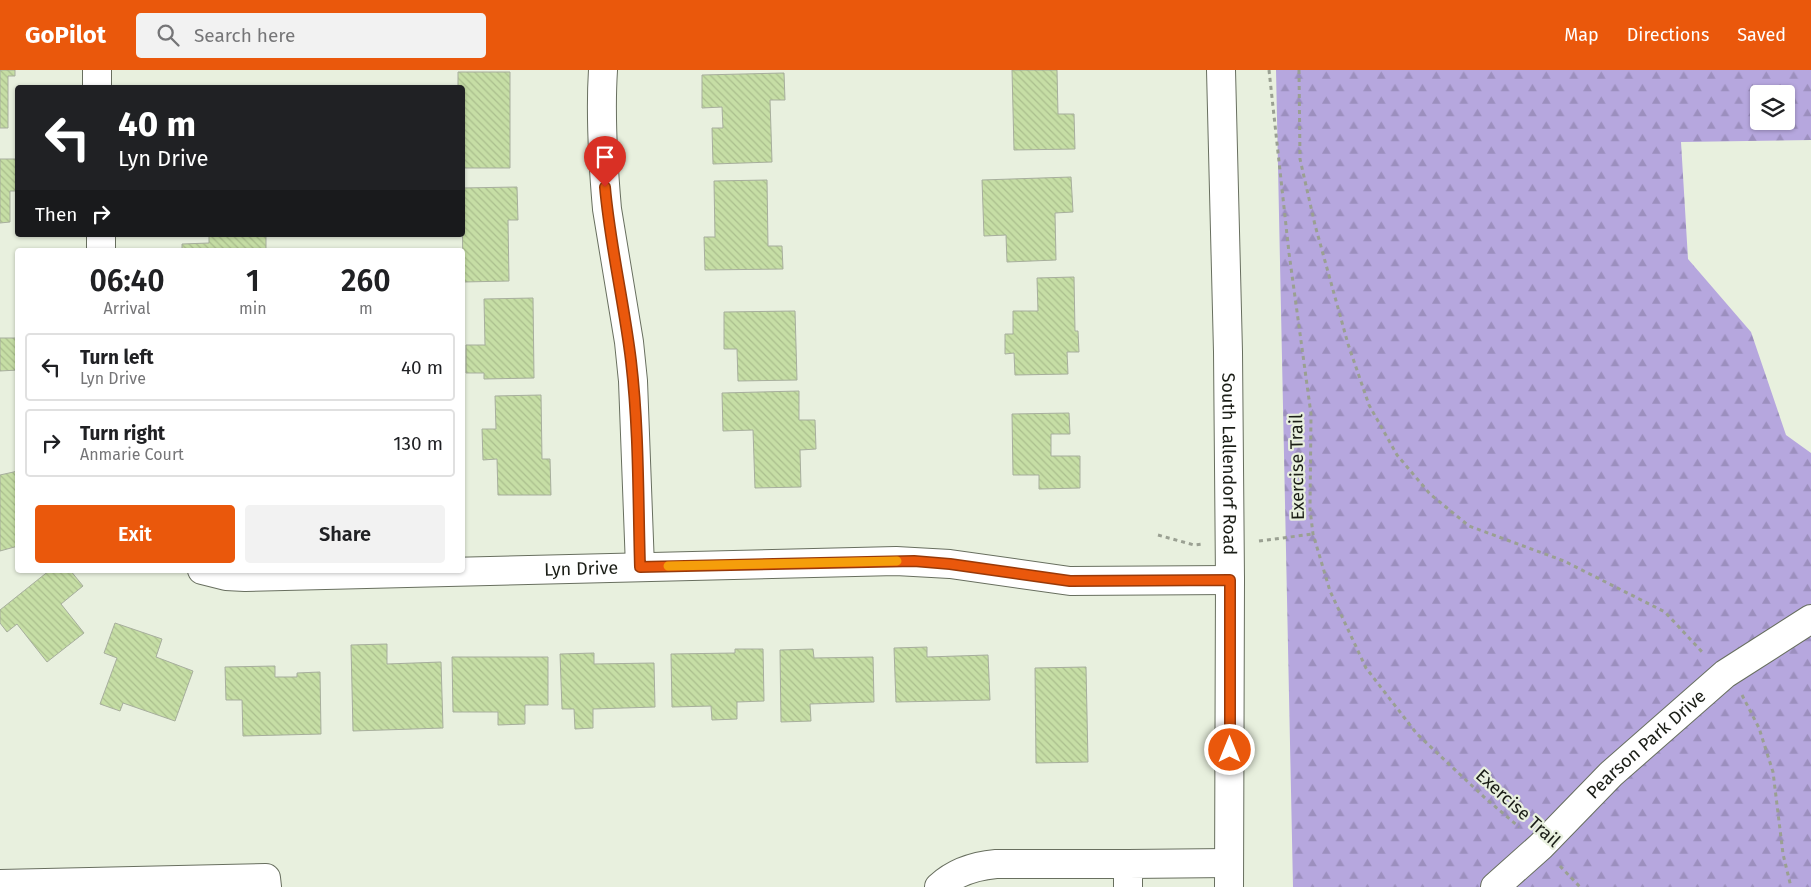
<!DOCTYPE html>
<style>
:root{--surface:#fff;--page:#f2f2f2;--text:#202124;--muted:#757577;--line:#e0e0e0;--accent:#ea580c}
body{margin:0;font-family:"Fira Sans",sans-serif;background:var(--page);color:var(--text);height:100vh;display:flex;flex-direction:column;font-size:19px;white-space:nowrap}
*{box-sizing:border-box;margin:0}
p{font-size:16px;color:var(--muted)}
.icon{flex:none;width:28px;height:28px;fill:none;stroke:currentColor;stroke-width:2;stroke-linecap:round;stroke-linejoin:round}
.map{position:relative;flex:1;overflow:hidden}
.sheet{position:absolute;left:15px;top:178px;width:450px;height:325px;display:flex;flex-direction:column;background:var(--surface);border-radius:5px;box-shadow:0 1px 4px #0004}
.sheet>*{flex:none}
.guide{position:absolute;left:15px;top:15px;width:450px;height:152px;border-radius:5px;box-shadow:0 1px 4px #0004;background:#202124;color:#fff;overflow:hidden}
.controls{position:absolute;left:1750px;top:15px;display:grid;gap:10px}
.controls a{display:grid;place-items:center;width:45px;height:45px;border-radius:5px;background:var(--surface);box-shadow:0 1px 4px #0004;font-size:25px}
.pin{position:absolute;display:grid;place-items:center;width:42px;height:42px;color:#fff;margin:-51px -21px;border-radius:50% 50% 50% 0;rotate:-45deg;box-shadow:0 0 5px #0007}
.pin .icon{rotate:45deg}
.me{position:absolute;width:55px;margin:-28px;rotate:0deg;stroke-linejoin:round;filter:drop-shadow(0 0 4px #0008)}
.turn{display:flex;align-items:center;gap:18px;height:105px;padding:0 20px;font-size:22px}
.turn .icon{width:65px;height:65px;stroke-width:2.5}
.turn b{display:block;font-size:35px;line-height:42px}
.then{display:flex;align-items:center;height:48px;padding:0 20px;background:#0003;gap:10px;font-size:19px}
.eta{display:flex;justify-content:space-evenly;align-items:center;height:85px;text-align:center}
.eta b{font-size:30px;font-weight:600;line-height:35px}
.button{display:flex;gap:10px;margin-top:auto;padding:10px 20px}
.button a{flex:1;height:58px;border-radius:5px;background:var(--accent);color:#fff;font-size:20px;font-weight:600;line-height:58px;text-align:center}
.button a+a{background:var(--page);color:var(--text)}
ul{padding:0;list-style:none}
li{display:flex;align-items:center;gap:15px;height:68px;margin:0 10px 8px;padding:0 10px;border:2px solid var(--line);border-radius:5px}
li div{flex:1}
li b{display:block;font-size:19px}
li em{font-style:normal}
header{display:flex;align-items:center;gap:30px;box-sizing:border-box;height:70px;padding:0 25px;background:var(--accent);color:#fff}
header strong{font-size:24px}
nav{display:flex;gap:28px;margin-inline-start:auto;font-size:18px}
.search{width:350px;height:45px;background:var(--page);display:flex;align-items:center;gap:12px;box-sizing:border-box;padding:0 18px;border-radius:5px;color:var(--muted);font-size:19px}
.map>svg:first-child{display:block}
.forest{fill:url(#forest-firs);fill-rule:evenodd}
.building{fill:url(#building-back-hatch);stroke:#a7ae9d}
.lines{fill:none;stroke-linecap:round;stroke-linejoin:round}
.minor-casing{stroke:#686f5f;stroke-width:30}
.path{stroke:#9aa092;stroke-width:3;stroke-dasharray:4 4;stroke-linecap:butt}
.minor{stroke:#fff;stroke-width:28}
.route-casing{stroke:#983908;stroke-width:12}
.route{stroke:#ea580c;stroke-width:9}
.slow{stroke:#f59e0b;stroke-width:9}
.labels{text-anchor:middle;stroke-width:4.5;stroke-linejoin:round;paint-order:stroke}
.street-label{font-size:18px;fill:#1a1d16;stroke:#e8f0de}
</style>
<header>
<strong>GoPilot</strong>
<div class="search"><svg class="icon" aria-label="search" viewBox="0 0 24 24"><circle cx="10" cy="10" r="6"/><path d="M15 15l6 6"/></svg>Search here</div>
<nav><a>Map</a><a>Directions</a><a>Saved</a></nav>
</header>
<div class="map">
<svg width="1811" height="817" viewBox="0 0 1811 817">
<defs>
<pattern id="forest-firs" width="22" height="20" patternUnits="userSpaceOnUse" patternTransform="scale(1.25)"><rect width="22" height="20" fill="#b6a7de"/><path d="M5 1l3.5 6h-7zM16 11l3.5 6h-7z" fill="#9c8fbe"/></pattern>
<pattern id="building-back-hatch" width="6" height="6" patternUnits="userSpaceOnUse" patternTransform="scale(1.25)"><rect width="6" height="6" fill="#c6dea5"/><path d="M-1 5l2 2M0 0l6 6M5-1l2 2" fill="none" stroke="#aabe8d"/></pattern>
</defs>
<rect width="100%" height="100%" fill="#e8f0de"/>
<!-- forest -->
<path class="forest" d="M1276,0H1811V70L1681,72L1688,189L1751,262L1786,365L1811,383V817H1293ZM1759,24H1786V51H1759Z"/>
<!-- building -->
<path class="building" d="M0,0H15V6H8V58H0Z
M1012,0H1057L1058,44H1074L1075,79L1014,80Z
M458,2H510V98H462V18H458Z
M784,3L785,30H770L772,92L713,94L712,58H723L722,37L702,38V5Z
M0,89H17L18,121H10V152L0,153Z
M1071,107L1073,142L1055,143L1056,190L1007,192L1006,165L984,166L982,110Z
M767,110L768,176H782L783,199L705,200L704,167H715L714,111Z
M517,117L518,150H508L509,211L463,212L462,118Z
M209,165H266V180H182V174L209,173Z
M1074,207L1075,261H1078L1079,282H1067L1068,304L1015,305L1014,283L1005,284V264H1013V241H1038L1037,208Z
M533,228L534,308L484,309V303H466V275H485L484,229Z
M795,241L797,310L738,311L737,279H724V242Z
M0,268H18V300L0,301Z
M799,321V350H815L816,379L800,380L801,417L755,418L753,360L723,361L722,323Z
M541,325L542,389H550L551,425H498L497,389L483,390L482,359H496L495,326Z
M1069,343L1070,364H1051V386H1080V418L1039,419V405H1013L1012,344Z
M18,401V476L0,481V405Z
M50,500H70L83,516L61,534L84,563L47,592L17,554L7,562L0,553V540Z
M115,553L162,569L156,587L193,601L175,651L123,633L120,641L100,634L117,588L104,583Z
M387,574V594L441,592L443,658L353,661L351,575Z
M927,577V587L988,585L990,630L896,632L894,578Z
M735,579H763L764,631L737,632V649L712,650L711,636L672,637L671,584L735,583Z
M813,579L814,588L873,587L874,632L810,634L811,651L781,652L780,580Z
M594,583V594L654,593L655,637L593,639V658L575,659L574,639H562L560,584Z
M452,587H548V635H525V654L498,655V642H453Z
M275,596V607H297V603L320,602L321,664L243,666L242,630H226L225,597Z
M1086,597L1088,692L1036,693L1035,598Z"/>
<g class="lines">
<!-- minor casing -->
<g class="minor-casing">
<g id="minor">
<path d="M97,0V18"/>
<path d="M603,0C600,46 603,93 607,139L629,272L633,311L640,497"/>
<path id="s1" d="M1221,0L1228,282L1230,510L1229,817"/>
<path d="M101,165V180"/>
<path id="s2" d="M202,500L226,506L245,507L896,491L950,494L1070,511L1230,510"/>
<path d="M0,814L266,808L267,817"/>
<path d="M939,817C955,802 974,796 996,794H1128"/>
<path d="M1128,817V794L1229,793"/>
<path id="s3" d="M1495,817L1541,776L1611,704L1725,604L1811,549"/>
</g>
</g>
<!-- path -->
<path class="path" d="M1269,0L1289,183L1311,344L1310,439L1313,464L1330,521L1366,598L1417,664L1484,727L1519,757
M1299,0L1300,89L1315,155L1348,274L1369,335L1397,385L1430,424L1469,456L1564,491L1665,542L1704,584
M1158,465L1194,475L1203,474
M1259,471L1313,464
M1742,625L1759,658L1773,702L1783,784L1791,817
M1560,796L1580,817"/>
<!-- minor -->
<use href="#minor" class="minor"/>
</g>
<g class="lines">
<!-- route casing -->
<g class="route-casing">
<path id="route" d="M605,117C610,175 624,232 631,291C639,359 638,428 640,497L914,491L950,494L1070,511L1230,510V680"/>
</g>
<!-- route -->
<use href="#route" class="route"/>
<!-- slow -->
<path class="slow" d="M668,496L897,491"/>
</g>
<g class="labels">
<!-- street labels -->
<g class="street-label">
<text dy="6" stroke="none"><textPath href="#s1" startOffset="394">South Lallendorf Road</textPath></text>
<text transform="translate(1297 397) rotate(-91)" y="6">Exercise Trail</text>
<text dy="6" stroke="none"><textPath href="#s2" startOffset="380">Lyn Drive</textPath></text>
<text dy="6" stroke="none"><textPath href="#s3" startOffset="208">Pearson Park Drive</textPath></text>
<text transform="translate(1518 738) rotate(42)" y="6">Exercise Trail</text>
</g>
</g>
</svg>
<div class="controls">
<a><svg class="icon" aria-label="layers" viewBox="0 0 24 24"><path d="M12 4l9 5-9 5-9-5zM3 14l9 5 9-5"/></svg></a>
</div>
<div class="pin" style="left:605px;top:117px;background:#d93025"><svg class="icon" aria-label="arrive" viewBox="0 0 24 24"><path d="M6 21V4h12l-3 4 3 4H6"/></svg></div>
<svg class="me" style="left:1230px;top:680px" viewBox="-20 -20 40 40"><circle r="17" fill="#ea580c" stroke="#fff" stroke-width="3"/><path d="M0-11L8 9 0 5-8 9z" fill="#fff"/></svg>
<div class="guide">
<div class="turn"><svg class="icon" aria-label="left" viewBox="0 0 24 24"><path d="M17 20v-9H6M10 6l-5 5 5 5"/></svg><div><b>40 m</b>Lyn Drive</div></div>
<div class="then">Then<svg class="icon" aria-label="right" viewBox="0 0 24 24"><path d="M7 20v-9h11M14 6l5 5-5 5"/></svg></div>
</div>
<section class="sheet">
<div class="eta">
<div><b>06:40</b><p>Arrival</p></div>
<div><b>1</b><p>min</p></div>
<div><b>260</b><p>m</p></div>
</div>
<ul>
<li><svg class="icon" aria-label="left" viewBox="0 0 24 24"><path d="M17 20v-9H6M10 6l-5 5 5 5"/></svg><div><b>Turn left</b><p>Lyn Drive</p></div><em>40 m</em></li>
<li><svg class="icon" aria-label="right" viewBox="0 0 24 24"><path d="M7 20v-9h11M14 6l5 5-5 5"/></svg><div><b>Turn right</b><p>Anmarie Court</p></div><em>130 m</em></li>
</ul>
<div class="button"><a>Exit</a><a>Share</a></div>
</section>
</div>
